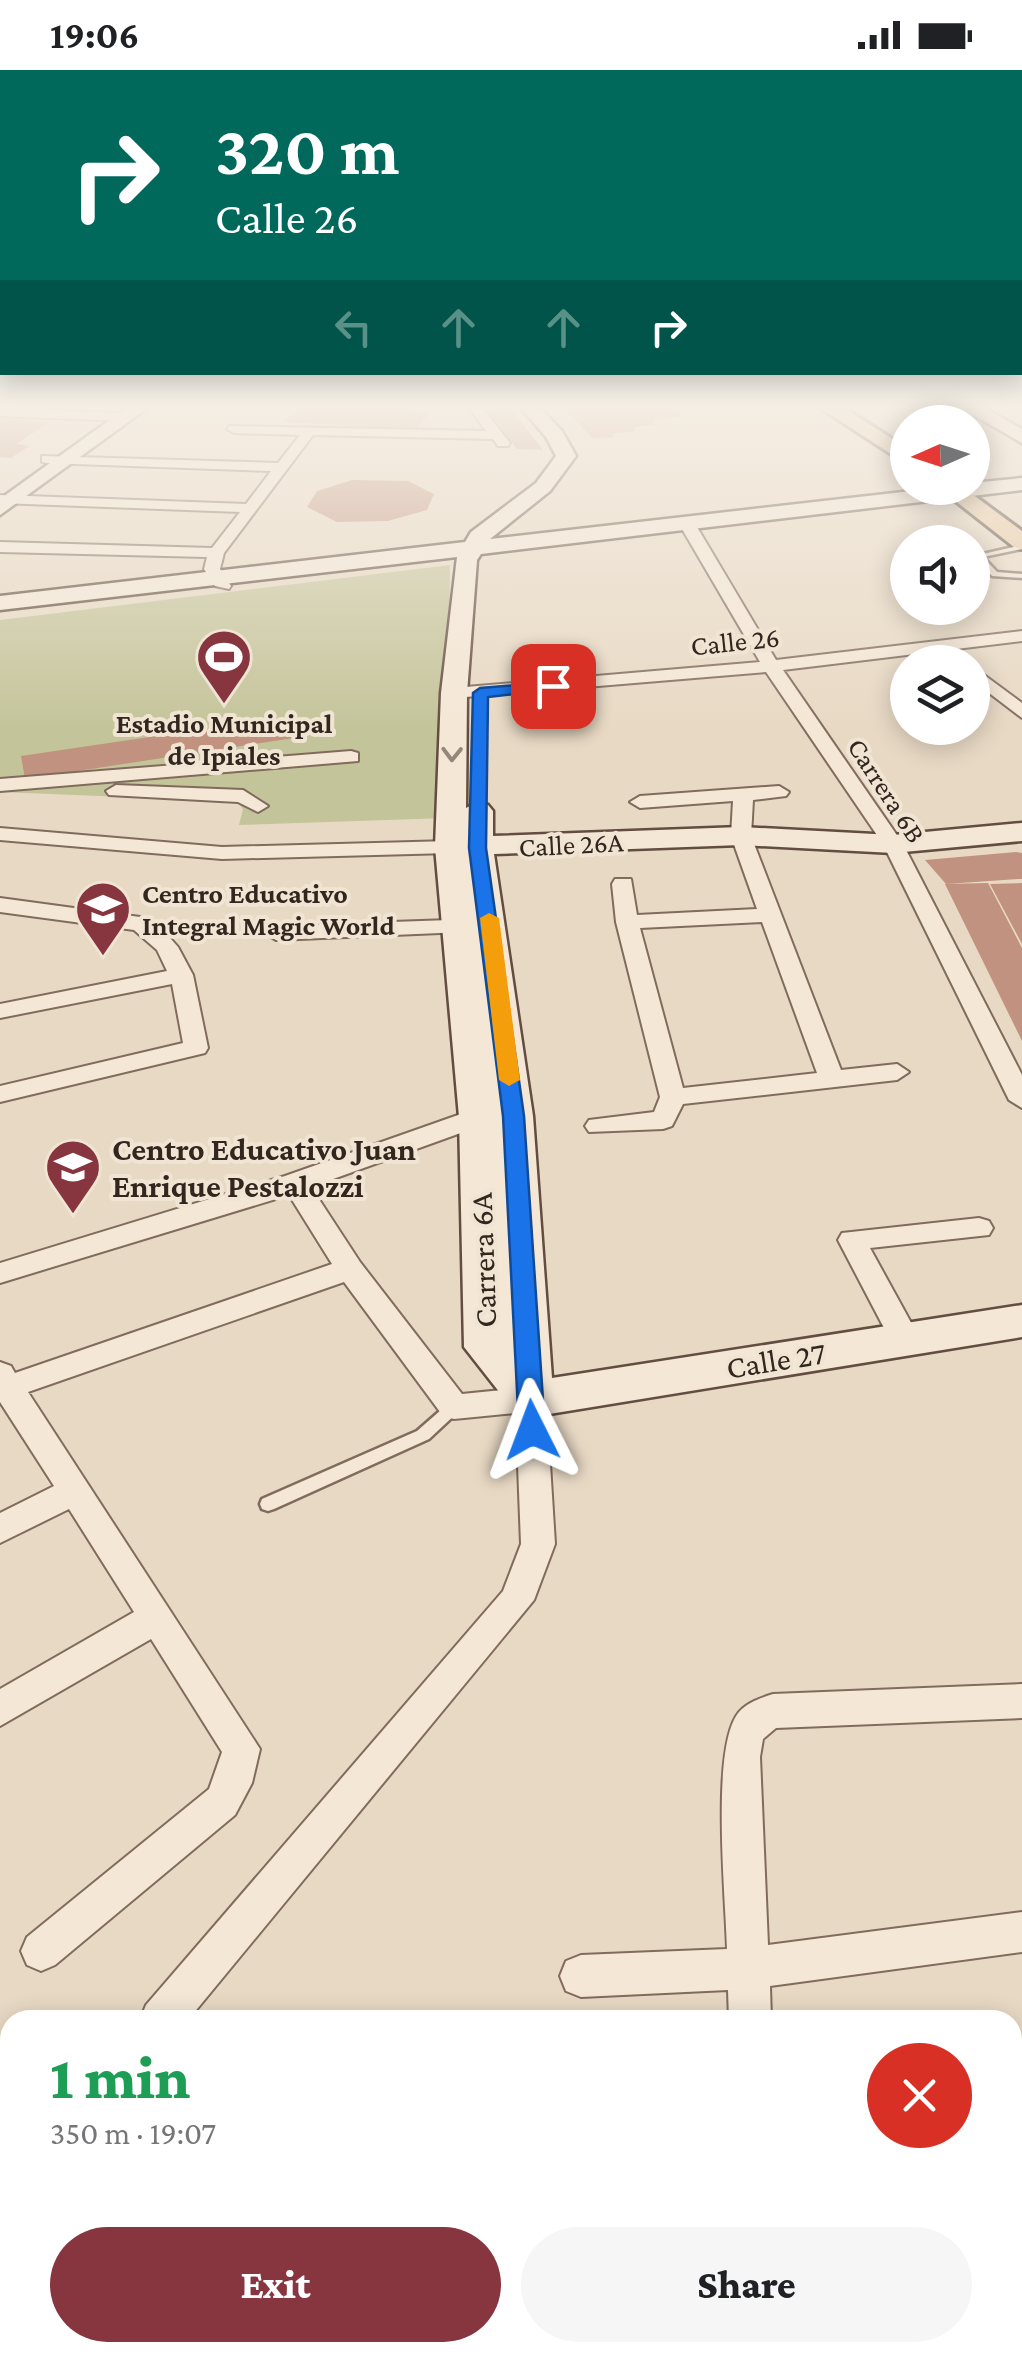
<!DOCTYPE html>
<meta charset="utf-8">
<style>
:root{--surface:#fff;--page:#f6f6f6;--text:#202124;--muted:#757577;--accent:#87353f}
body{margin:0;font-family:"Crimson Pro",serif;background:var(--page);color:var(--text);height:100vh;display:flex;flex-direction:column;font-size:38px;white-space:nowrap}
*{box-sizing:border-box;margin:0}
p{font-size:32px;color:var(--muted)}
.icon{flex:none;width:55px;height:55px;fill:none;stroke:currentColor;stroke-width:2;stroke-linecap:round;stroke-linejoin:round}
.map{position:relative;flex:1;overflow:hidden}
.sheet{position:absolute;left:0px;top:1940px;width:1022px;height:352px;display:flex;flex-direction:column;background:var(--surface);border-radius:30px 30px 0 0;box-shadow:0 5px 25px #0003}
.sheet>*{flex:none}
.hud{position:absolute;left:0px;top:0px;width:1022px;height:305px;box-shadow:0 5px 25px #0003;background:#00695c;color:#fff;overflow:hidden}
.needle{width:65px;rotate:267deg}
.tools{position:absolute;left:890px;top:335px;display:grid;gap:20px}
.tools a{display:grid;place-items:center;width:100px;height:100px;border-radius:50%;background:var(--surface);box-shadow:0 5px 25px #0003;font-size:50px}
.pin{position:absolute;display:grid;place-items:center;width:85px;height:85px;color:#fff;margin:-42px;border-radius:20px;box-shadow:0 5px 15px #0006}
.me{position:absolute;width:110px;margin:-55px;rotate:357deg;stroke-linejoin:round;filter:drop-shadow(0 0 8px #0008)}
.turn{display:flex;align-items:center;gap:35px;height:210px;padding:0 50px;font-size:45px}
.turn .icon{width:130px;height:130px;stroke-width:2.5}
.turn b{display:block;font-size:70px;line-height:85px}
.lanes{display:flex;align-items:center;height:95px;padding:0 50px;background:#0003;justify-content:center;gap:50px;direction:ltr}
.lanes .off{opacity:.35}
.round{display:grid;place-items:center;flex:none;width:105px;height:105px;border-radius:52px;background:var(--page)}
.head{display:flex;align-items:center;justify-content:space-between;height:170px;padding:0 50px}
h1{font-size:60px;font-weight:800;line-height:75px;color:#1e9e55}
.action{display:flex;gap:20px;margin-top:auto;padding:20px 50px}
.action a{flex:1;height:115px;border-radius:60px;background:var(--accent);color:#fff;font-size:40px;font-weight:800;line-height:115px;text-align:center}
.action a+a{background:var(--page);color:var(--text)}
.status{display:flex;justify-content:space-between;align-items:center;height:70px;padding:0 50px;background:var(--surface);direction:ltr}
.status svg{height:28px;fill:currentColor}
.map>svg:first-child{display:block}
.green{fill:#c4c49a}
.building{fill:#c1927f}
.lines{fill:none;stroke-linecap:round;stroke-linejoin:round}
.lane-casing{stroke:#806b5d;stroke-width:5}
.street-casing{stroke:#806b5d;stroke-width:4}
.secondary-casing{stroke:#624d40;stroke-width:5}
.primary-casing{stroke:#4e3b31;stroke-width:6}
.lane{fill:#f4e7d6;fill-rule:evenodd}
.street{fill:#f4e7d6;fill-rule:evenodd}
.secondary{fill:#f4e7d6;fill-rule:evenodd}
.primary{fill:#e7c8a0;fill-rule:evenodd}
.oneway{stroke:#93867a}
.route{fill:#1a73e8;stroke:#114b97;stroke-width:2.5}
.slow{fill:#f59e0b}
.labels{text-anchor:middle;stroke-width:8;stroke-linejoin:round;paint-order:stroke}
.far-street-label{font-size:28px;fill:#32261f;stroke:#f0e4d3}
.far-poi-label{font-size:28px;font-weight:bold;fill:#32261f;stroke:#f0e4d3}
.poi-label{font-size:32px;font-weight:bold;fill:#32261f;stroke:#f0e4d3;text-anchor:start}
.street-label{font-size:32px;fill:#32261f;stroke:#f0e4d3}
</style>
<div class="status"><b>19:06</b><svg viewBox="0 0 49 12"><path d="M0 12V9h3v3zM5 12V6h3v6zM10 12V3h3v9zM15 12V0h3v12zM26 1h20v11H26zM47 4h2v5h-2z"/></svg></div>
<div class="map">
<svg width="1022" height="2291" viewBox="0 0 1022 2291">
<rect width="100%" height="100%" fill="#e8d9c4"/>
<!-- green -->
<path class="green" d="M450,495L447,748L239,755L243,739L239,734L224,731L0,722V550Z"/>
<!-- building -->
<path class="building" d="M300,339H404L430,343L416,359L284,352Z
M486,339H511L543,380L517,379Z
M565,339H676L683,347L652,350L655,355L633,357L635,361L612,364L614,367L592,368Z
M9,348L48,353L16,374L29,376L11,388L0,387V349Z
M352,410L408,411L434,424L427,440L388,451L337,452L307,437L317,421Z
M284,647L294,668L25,709L21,686Z
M1016,782L1022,783V809H1018L946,814L925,790Z
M988,813L1022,878V971L945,814Z
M1022,813V874L990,814Z"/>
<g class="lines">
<!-- lane casing -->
<g class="lane-casing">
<path id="lane" d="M1022,475V479L983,487L997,502L1022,504V508L992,506L974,486Z
M454,1331L459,1333L462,1337L459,1341L429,1369L274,1439L268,1441L262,1439L260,1434L262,1429L417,1361L449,1333Z"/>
</g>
<!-- street casing -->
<g class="street-casing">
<path id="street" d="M0,339L125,343L132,347L125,351L0,346Z
M470,339H483L510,373L508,376H498L493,369L313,365L224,483L220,499L231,516L229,519L215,516L204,499L207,487L0,482V472L212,478L240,442L0,433V425L246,434L271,401L47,393L42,392V386L278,393L300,365L234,363L227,359L229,356L486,361Z
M686,447L694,452L776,590L1022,561V571L783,600L903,774L1022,1005V1038L1009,1030L883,774L766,602L454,628L445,623L454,618L760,592L678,452Z
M972,596L1022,633V648L972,610Z
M351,681L358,683V691L0,721V709Z
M116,715L243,720L268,736L258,742L238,732L109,725L106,721Z
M779,716L789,722L786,726L753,730L751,766L841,1000L897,994L909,1002L897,1010L683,1034L672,1056L663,1059L589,1062L585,1056L589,1050L654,1042L660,1027L616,852L612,814L615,809H631L637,845L757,839L731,766L733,731L640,738L630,732L640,726ZM762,852L817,1003L683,1018L640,858Z
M0,758L222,777L450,771L460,777L450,783L222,789L0,770Z
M0,828L140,847L163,860L178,877L193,905L208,978L205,983L0,1032V1016L183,973L172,914L0,948V934L167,901L157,880L134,860L0,842Z
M479,849L487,851L490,856L487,861L276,870L265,863L276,856Z
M478,1038L503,1041L507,1047L503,1053L480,1056L311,1117L360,1192L462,1324L531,1317L542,1320L546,1329L555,1474L534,1530L188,1950H140L146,1935L503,1521L521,1474L516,1343L454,1349L443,1346L344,1212L28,1322L260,1679L252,1713L235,1745L55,1895L41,1901L27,1895L21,1881L27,1867L209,1719L222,1682L151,1569L0,1656V1619L134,1542L69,1439L0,1473V1443L54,1416L0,1332V1292L11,1296L15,1303L332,1194L289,1125L0,1213V1193L285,1106Z
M979,1148L989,1151L993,1158L989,1165L870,1178L920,1269L916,1277L905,1280L894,1277L838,1170L842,1163Z
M1022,1614V1648L776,1658L763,1669L760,1687L768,1875L1022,1842V1882L770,1916L771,1950H729L728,1920L581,1927L566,1921L560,1906L566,1891L581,1885L727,1879C726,1830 710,1676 739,1642C748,1632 761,1628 773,1624Z
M1022,2063V2107L1012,2108V2064Z
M10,2123V2180L0,2184V2127Z"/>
</g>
<!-- secondary casing -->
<g class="secondary-casing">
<path id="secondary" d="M125,339H146L0,445V429Z
M522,339H541L562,361L576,386L550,421L490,469L938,418H972V413L1022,408V420L481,484L477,490L467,623L466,738L478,732L488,735L493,741V766L741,757L893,765L1022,753V771L893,783L741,775L494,784L533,1046L552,1308L1022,1235V1267L531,1347L515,1342L464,1277L459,1047L435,777L441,623L457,487L0,540V526L465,472L471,462L536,413L556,386L546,367Z
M963,339H986L1022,359V373Z"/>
</g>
<!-- primary casing -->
<g class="primary-casing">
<path id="primary" d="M822,339H846L908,379V395Z
M939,418H964L1022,461V479L1014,477Z"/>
</g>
<!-- lane -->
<use href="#lane" class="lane"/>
<!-- street -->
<use href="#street" class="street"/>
<!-- secondary -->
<use href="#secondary" class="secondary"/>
<!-- primary -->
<use href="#primary" class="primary"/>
</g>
<!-- one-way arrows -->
<defs><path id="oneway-chevron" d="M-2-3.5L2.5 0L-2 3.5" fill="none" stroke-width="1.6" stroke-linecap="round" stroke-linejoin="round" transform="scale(2.5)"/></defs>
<use class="oneway" href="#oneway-chevron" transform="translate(452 684) rotate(91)"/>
<!-- sky -->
<linearGradient id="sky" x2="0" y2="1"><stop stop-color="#8db7d2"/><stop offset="0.51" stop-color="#f5eee4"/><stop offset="1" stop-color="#f5eee4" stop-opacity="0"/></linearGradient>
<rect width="1022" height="660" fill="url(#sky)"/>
<!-- route -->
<path class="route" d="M553,612L560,616L558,619L488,627L486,778L524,1046L545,1360L541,1367L532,1370L523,1367L519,1360L503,1046L469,778L473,623L480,618Z"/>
<!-- slow -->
<path class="slow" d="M489,843L499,848L520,1010L509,1016L499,1010L480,848Z"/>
<!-- icons -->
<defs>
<g id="stadium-pin" transform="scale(2.875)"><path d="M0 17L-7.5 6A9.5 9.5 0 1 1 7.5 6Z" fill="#87353f" stroke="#f0e4d3"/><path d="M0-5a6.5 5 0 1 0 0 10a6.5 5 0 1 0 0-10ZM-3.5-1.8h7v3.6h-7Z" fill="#fff"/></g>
<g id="school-pin" transform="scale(2.875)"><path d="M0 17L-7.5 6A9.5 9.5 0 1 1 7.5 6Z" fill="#87353f" stroke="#f0e4d3"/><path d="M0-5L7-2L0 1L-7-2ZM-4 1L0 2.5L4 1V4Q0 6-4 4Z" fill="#fff"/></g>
</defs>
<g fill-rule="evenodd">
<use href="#stadium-pin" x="224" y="587"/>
<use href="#school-pin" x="103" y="839"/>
<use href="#school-pin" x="73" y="1097"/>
</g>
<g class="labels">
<!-- far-street labels -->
<g class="far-street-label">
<text transform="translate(735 571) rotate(-6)" y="10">Calle 26</text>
<text transform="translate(887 720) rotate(57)" y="10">Carrera 6B</text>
<text transform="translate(571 774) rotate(-3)" y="10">Calle 26A</text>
</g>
<!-- far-poi labels -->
<g class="far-poi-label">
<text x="224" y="663">Estadio Municipal<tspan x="224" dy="32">de Ipiales</tspan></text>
<text x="142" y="833" text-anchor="start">Centro Educativo<tspan x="142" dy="32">Integral Magic World</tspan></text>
</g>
<!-- poi labels -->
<g class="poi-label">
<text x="112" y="1090">Centro Educativo Juan<tspan x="112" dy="37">Enrique Pestalozzi</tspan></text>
</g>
<!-- street labels -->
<g class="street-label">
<text transform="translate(483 1190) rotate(-92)" y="11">Carrera 6A</text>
<text transform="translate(776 1290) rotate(-9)" y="11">Calle 27</text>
</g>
</g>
</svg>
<div class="tools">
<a><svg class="needle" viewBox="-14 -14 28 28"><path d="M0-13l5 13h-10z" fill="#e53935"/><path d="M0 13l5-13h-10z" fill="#757577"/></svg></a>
<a><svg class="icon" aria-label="sound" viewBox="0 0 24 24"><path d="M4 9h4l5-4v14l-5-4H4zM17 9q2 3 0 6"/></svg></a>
<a><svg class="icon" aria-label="layers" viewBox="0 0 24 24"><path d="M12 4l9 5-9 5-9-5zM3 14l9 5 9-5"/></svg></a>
</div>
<div class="pin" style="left:553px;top:616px;background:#d93025"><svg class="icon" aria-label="arrive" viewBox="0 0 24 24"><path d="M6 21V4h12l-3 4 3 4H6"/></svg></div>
<svg class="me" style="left:532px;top:1360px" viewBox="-20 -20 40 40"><path d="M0-17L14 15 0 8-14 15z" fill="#1a73e8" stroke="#fff" stroke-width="4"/></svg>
<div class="hud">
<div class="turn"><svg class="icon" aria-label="right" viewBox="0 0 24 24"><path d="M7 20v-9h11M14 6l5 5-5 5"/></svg><div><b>320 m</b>Calle 26</div></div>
<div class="lanes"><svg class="icon off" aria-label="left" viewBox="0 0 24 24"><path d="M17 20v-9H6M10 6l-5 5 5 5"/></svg><svg class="icon off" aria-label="ahead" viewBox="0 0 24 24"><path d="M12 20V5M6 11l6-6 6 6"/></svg><svg class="icon off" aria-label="ahead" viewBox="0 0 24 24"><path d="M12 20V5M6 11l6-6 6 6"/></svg><svg class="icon" aria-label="right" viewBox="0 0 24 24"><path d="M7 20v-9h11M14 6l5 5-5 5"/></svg></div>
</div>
<section class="sheet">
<div class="head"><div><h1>1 min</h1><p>350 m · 19:07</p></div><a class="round" style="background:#d93025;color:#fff"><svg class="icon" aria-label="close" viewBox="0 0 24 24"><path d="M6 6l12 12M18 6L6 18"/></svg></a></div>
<div class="action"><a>Exit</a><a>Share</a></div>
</section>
</div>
